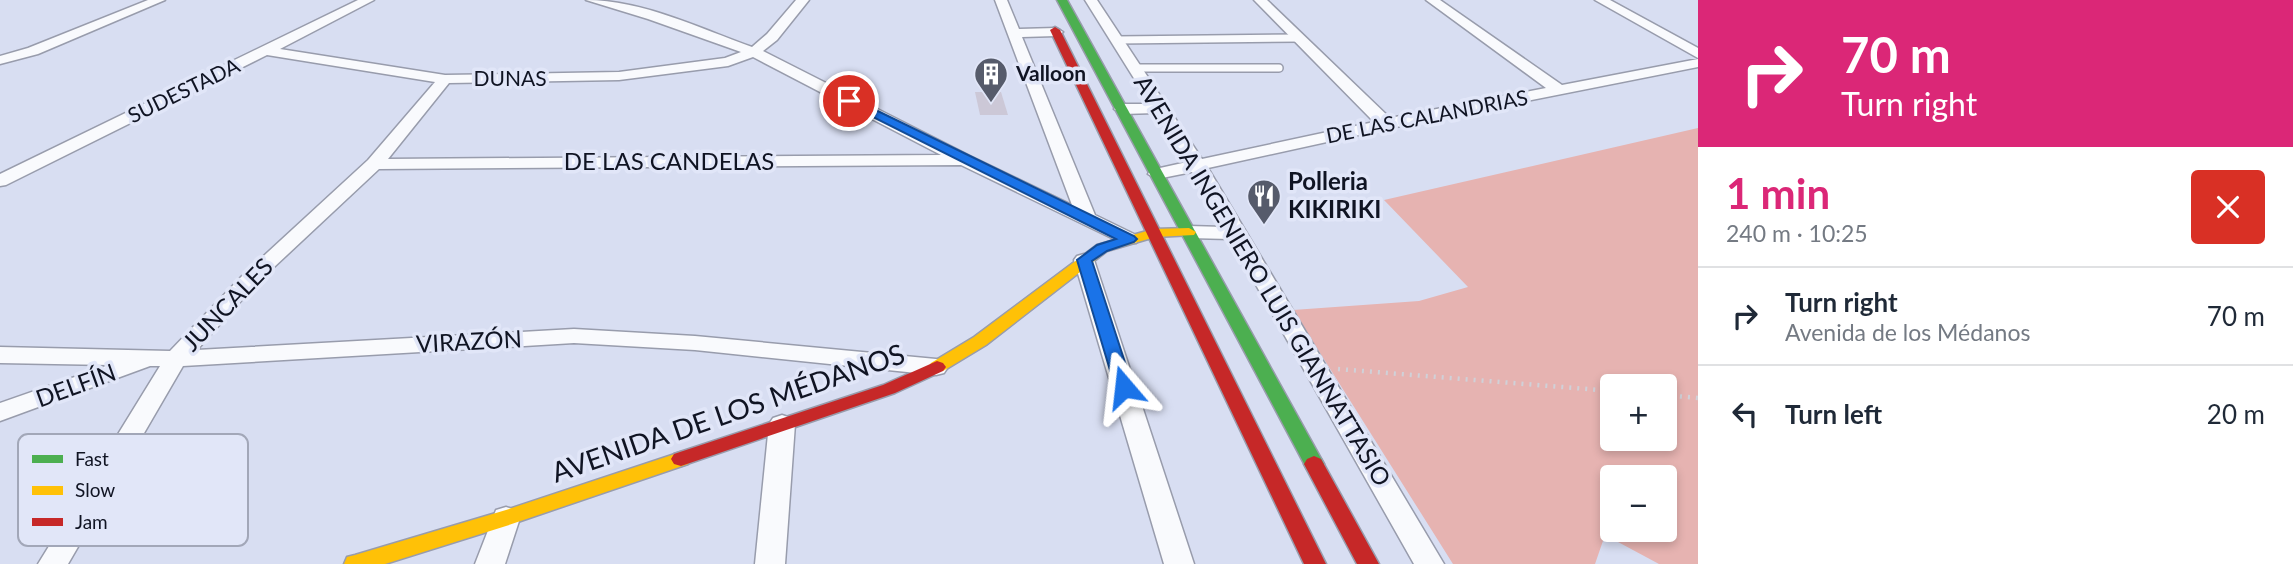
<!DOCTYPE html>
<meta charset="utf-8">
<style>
:root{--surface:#fff;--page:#f2f2f3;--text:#1f2937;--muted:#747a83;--line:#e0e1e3;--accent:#db2777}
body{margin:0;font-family:Lato,sans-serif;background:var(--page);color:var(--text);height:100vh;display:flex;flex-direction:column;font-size:26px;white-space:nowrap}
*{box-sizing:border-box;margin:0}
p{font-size:23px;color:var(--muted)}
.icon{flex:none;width:38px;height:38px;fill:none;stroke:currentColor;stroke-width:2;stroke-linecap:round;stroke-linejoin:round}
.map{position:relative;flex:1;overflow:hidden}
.panel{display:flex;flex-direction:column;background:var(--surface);width:595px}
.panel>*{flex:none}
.hud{background:#db2777;color:#fff;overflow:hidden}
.tools{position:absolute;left:1600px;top:374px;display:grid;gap:14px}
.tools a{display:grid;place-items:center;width:77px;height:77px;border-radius:7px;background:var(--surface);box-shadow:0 4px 10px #0003;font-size:35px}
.pin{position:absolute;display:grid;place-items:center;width:60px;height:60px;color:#fff;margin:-30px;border:4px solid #fff;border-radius:50%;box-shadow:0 2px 7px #0007}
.me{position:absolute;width:77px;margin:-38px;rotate:343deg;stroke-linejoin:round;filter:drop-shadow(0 0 5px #0008)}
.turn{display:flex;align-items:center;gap:24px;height:147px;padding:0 28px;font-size:32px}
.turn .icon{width:91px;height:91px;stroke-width:2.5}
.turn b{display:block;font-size:49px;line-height:60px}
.round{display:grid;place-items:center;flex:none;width:74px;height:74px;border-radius:7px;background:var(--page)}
.overview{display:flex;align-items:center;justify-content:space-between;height:119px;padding:0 28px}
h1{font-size:42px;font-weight:700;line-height:52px;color:var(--accent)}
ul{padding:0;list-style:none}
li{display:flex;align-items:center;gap:21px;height:98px;padding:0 28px;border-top:2px solid var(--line)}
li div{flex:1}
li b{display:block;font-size:26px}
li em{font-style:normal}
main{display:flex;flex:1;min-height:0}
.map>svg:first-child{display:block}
.green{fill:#e6b3b1;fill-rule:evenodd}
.building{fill:#ccc8d7}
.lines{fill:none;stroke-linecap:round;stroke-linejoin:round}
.lane-casing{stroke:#989cac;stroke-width:10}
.street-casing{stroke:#989cac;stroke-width:3}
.fast-casing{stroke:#989cac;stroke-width:3}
.slow-casing{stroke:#989cac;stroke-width:3}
.jam-casing{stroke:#989cac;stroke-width:3}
.path{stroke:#d0d1d8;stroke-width:4.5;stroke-dasharray:2 6;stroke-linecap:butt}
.lane{stroke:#f9fafd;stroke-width:7}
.street{fill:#f9fafd;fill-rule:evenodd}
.fast{fill:#4caf50;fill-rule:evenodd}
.slow{fill:#ffc107;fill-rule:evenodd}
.jam{fill:#c62828;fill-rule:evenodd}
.route{fill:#1a73e8;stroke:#114b97;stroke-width:2}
.labels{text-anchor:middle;stroke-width:7;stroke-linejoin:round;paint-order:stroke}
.far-poi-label{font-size:21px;font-weight:bold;fill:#101423;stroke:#e1e6f8;text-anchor:start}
.far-street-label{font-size:21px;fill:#101423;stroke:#e1e6f8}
.street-label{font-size:24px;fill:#101423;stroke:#e1e6f8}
.poi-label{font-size:24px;font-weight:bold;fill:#101423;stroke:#e1e6f8;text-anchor:start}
.near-street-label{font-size:28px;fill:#101423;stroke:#e1e6f8}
.key{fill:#e1e6f8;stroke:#a2a7b8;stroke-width:2}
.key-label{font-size:19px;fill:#101423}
</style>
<main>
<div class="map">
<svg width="1698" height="564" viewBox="0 0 1698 564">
<rect width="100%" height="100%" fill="#d8def2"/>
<!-- green -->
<path class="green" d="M1698,128V564H1659L1605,535L1595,564H1453L1293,310L1419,301L1468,287L1384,200ZM1612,387H1664V439H1612ZM1612,478H1664V530H1612Z"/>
<!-- building -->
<path class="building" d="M975,92H1001L1008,115H980Z"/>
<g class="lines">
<!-- lane casing -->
<g class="lane-casing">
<path id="lane" d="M1117,40L1299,38
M1135,68H1279"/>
</g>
<!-- street casing -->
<g class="street-casing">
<path id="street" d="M148,0H165L38,54L0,64V56L28,48Z
M358,0H374L280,49L445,75L619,72L725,58L741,52L648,19L586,0C642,0 699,28 752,47L767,34L796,0H809L777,40L763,51L970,156L1072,205L995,0H1007L1019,29L1056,28L1063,32L1056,36L1022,37L1095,215L1136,235L1139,239L1136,243H1122L961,165L379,169L257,283L197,350L574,329L695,336L936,359L944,361L948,367L944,373L936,375L695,350L574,343L183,366L68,564H38L160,366H150L0,421V403L109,365L0,363V347L170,351L243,275L368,160L435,82L267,55L6,185L0,186V174ZM753,57L941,155L388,159L449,83L619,80L728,66Z
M1085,0H1097L1202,159L1374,122L1254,0H1267L1390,118L1546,88L1426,0H1440L1562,85L1698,59V67L1386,129L1208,168L1444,564H1414L1230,239L1189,238L1179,232L1189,226L1224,227L1192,172L1157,179L1148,174L1151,170L1187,162L1156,113L1122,114L1114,109L1122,104H1150Z
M1595,0H1610L1698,48V58Z
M1084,254L1091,256L1094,260L1194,564H1164L1074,260L1077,256Z
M782,415L791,418L795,424L785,564H755L769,424L773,418Z
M506,507L516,510L520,518L505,564H475L496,510Z"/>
</g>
<!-- fast casing -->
<g class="fast-casing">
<path id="fast" d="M1057,0H1067L1324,464L1321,469L1314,472L1307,469Z"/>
</g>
<!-- slow casing -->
<g class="slow-casing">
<path id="slow" d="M1189,228L1196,232L1194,235L1155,237L1107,251L986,345L943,371H931L928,367L931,363L974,337L1097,245L1154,229Z
M681,452L688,454L691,459L688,464L506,526L385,564H344L347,557L355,555L506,510Z"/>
</g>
<!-- jam casing -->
<g class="jam-casing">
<path id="jam" d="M1055,27L1060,30L1326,564H1304L1050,30Z
M937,361L943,363L946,367L943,371L895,393L681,466L674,464L671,459L674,454L883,385Z
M1314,456L1321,459L1379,564H1357L1304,464L1307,459Z"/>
</g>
<!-- path -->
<path class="path" d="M1338,369L1612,391
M1664,395L1698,398"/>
<!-- lane -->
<use href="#lane" class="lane"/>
<!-- street -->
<use href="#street" class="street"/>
<!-- fast -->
<use href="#fast" class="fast"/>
<!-- slow -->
<use href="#slow" class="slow"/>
<!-- jam -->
<use href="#jam" class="jam"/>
</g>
<!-- route -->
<path class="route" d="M849,97L1134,236L1137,239L1134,242L1107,251L1092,261L1133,387L1130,391H1117L1115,387L1077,260L1097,245L1116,239L845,103L843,101Z"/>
<!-- icons -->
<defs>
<g id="building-pin" transform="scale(1.75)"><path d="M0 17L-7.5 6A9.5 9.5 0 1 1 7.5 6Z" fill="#565b6b" stroke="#e1e6f8"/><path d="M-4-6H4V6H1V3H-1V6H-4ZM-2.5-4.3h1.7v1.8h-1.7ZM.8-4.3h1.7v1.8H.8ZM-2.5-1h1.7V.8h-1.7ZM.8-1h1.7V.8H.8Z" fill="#fff"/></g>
<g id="restaurant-pin" transform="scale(1.75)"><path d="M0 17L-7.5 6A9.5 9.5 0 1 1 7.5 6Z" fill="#565b6b" stroke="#e1e6f8"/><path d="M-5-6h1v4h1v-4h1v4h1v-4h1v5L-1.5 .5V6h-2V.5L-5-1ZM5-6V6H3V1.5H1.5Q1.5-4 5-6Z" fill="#fff"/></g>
</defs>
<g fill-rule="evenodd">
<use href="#building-pin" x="991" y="74"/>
<use href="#restaurant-pin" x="1264" y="196"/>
</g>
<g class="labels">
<!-- far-poi labels -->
<g class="far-poi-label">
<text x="1016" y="81">Valloon</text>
</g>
<!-- far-street labels -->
<g class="far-street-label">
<text x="510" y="86">DUNAS</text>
<text transform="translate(184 91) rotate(-26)" y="7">SUDESTADA</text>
<text transform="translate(1427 117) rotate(-11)" y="7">DE LAS CALANDRIAS</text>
</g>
<!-- street labels -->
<g class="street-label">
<text x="669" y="170">DE LAS CANDELAS</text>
<text transform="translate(1262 281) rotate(59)" y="8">AVENIDA INGENIERO LUIS GIANNATTASIO</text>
<text transform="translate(228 305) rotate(-46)" y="8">JUNCALES</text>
<text transform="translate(469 342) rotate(-3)" y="8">VIRAZÓN</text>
<text transform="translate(76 386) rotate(-20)" y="8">DELFÍN</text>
</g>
<!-- poi labels -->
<g class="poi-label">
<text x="1288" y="190">Polleria<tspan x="1288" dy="28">KIKIRIKI</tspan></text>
</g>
<!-- near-street labels -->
<g class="near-street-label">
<text transform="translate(728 413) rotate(-19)" y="10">AVENIDA DE LOS MÉDANOS</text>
</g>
</g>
<!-- legend -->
<rect x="18" y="434" width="230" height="112" rx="10" class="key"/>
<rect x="32" y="455" width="31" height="8" fill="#4caf50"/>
<rect x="32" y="486" width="31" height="9" fill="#ffc107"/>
<rect x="32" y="518" width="31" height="8" fill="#c62828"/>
<g class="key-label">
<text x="75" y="466">Fast</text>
<text x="75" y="497">Slow</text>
<text x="75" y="529">Jam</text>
</g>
</svg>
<div class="tools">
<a>+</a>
<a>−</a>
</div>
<div class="pin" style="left:849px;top:101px;background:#d93025"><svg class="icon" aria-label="arrive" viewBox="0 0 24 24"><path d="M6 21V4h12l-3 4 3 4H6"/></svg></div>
<svg class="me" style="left:1124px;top:387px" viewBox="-20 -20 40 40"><path d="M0-17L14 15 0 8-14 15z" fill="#1a73e8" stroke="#fff" stroke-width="4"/></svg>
</div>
<section class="panel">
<div class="hud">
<div class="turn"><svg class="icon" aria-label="right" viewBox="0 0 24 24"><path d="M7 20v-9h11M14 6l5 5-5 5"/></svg><div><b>70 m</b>Turn right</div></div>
</div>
<div class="overview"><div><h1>1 min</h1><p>240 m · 10:25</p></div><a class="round" style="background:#d93025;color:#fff"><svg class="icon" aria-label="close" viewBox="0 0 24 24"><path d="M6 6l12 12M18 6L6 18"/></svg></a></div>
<ul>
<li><svg class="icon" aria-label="right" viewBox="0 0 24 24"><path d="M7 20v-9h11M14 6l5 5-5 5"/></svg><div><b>Turn right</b><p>Avenida de los Médanos</p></div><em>70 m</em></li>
<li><svg class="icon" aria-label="left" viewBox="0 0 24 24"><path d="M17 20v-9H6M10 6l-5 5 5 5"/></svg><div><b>Turn left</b></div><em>20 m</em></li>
</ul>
</section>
</main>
